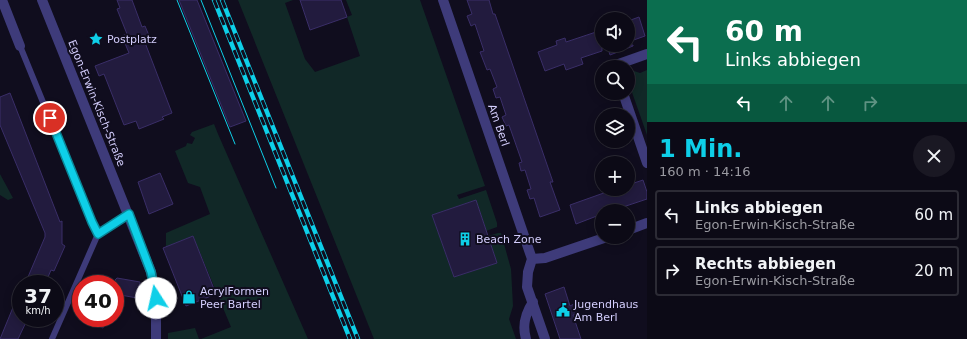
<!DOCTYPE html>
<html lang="de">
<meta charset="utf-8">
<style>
:root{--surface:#0c0a16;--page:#1a1823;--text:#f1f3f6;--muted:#9a9aa1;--line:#2c2b35;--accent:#0ecfe8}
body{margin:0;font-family:"DejaVu Sans",sans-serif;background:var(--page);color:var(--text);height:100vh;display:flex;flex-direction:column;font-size:15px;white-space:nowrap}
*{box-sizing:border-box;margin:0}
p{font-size:13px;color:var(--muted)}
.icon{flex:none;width:22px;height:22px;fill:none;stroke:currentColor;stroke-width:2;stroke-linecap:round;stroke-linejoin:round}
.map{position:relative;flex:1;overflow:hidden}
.details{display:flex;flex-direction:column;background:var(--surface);width:320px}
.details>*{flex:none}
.hud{background:#0b6e4f;color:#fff;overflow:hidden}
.buttons{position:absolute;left:595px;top:12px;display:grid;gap:8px}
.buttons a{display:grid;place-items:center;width:40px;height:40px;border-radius:50%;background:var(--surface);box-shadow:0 2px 10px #0003,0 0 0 1px var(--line);font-size:20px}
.speed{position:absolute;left:12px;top:275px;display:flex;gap:8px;font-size:20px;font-weight:700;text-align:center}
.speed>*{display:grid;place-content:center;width:52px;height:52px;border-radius:50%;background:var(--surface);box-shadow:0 2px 10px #0003,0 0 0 1px var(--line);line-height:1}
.speed small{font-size:10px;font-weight:400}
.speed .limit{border:6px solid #d22;background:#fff;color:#111}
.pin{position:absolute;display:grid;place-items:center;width:34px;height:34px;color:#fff;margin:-17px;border:2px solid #fff;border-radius:50%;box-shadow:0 1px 4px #0007}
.me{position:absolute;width:44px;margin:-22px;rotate:350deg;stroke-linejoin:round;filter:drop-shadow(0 0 3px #0008)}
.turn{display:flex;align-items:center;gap:14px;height:84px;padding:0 12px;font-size:18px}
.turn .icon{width:52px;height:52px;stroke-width:2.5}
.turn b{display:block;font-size:28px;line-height:34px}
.lanes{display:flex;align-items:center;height:38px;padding:0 12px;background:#0003;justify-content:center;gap:20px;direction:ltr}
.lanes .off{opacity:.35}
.round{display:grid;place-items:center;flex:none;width:42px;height:42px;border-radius:21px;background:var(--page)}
.head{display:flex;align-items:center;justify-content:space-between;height:68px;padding:0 12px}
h1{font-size:24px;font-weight:800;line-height:30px;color:var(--accent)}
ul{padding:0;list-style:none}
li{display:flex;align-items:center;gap:12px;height:50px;margin:0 8px 6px;padding:0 4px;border:2px solid var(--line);border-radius:4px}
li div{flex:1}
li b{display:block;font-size:15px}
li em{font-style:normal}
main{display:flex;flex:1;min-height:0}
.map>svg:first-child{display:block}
.green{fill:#112827}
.building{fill:#221b3e;stroke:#3a2e68}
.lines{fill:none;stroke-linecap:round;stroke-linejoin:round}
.service{stroke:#3e3b7a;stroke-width:6}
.minor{stroke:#3e3b7a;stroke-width:10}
.tertiary{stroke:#3e3b7a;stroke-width:10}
.tram{stroke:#0ecfe8;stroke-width:1}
.rail-casing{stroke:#0ecfe8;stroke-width:4.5}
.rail{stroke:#100d1e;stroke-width:3;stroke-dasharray:9;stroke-linecap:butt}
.route-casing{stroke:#098797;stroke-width:10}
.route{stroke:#0ecfe8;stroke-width:7}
.labels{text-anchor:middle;stroke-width:4;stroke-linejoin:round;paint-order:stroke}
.poi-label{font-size:11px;fill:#d3cdfc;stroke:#100d1e;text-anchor:start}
.street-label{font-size:11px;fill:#d3cdfc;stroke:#100d1e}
</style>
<main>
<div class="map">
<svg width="647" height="339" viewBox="0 0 647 339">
<rect width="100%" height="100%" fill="#100d1e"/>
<!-- green -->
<path class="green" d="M238,0H293L285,3L305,59L315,72L360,56L347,17L352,15L346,0H420L485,186L457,195L459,199L486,190L497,223V227L486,231L476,200L432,215L454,277L497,263L488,236L498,233H501L511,269L513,306L509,319L516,339H374Z
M628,69L640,73L647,70V135L628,81Z
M214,124L218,134L308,339H201L231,327L193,236L166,247V233L210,214L200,187L188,183L175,151L186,146L187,143L192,144L195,138L190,135L192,132Z
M0,174L13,198L8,200L0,195Z
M195,328L199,339H168V333Z"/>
<!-- building -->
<path class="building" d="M117,0H132L142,27L145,26L150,38L144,40L172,113L162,117L164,119L139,129L136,121L124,125L104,74L99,76L95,66L129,53L122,36L127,34L117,9L120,8Z
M179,0H197L246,121L230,127Z
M300,0H341L347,17L310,30Z
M467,0H489L493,14H495L553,182H550L560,210L540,217L534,198L530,199L527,190L531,189L525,170L521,171L519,163L522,162L509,125L506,126L502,117L506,115L500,97L496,98L493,89L497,87L490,69L487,70L480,52L484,51L475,24L471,26L467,16L472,14Z
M639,17L645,36L628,42V21Z
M602,30V51L581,58L583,64L566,70L564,64L545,71L538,52L557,45L556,41L565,38L566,42Z
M607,45H633V46L610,55Z
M10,93L60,222L62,221V244L65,246L54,271L51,270L45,284H25L45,237V233L0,125V97Z
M160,173L173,204L149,214L138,182Z
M643,180L647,192V199L611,211H602V214L576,224L570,205L615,189H628V185Z
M476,200L497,263L454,277L432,215Z
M193,236L216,294L186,306L163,248Z
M117,278L140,282L137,298L115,294V280Z
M564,287L570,306L574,304L577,314L573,315L581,339H560L545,294Z
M21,288V318H28L18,339H0Z
M81,318H107L103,328Z"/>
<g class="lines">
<!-- service -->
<path class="service" d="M20,46L92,222L98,234
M52,339L98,234L129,214"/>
<!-- minor -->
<path class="minor" d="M2,0L20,46
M443,0L532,259L528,272L527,287L545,339
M614,67L613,66L647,54
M623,93L647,163
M628,230L647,223
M532,259L545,258L607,237
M526,339C522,325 525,314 533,302"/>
<!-- tertiary -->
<path class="tertiary" d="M42,0L151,272L156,298V339"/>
<!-- tram -->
<path class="tram" d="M177,0L235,144
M201,0L276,188"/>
<!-- rail casing -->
<g class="rail-casing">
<path id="rail" d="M214,0L350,339
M222,0L358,339"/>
</g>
<!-- rail -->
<use href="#rail" class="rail"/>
</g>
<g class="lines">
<!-- route casing -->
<g class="route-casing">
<path id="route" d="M50,118L92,222L98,234L129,214L151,272L156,298"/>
</g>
<!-- route -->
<use href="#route" class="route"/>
</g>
<!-- icons -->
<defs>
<g id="sight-bare" transform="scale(1.08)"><path d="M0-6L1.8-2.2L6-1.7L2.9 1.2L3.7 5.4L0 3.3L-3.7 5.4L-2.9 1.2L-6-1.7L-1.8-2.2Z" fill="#0ecfe8" stroke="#100d1e" stroke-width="2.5" paint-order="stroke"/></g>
<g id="building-bare" transform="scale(1.08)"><path d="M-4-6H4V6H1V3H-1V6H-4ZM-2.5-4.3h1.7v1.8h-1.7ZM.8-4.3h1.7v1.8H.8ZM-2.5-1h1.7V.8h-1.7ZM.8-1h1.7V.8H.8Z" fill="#0ecfe8" stroke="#100d1e" stroke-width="2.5" paint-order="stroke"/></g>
<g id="shop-bare" transform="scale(1.08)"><path d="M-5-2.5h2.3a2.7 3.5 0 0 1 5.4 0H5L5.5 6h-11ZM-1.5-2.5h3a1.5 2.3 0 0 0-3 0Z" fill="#0ecfe8" stroke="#100d1e" stroke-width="2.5" paint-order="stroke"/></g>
<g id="civic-bare" transform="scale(1.08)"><path d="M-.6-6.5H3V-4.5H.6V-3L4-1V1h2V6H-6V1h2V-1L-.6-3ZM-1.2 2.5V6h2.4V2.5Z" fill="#0ecfe8" stroke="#100d1e" stroke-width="2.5" paint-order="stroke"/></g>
</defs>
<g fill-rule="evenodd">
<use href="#sight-bare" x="96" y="39"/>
<use href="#building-bare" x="465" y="239"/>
<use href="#shop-bare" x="189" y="297"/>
<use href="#civic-bare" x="563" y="310"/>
</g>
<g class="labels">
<!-- poi labels -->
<g class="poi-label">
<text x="107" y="43">Postplatz</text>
<text x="476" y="243">Beach Zone</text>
<text x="200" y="295">AcrylFormen<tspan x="200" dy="13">Peer Bartel</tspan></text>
<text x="574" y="308">Jugendhaus<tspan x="574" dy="13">Am Berl</tspan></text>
</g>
<!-- street labels -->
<g class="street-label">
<text transform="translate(97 103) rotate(68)" y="4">Egon-Erwin-Kisch-Straße</text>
<text transform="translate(499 125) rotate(71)" y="4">Am Berl</text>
</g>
</g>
</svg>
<div class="buttons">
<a><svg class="icon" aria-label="sound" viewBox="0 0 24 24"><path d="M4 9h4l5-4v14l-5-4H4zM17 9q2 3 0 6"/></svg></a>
<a><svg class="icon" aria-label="search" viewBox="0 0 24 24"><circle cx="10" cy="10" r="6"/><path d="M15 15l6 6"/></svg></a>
<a><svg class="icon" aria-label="layers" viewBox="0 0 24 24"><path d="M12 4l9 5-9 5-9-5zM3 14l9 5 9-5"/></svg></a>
<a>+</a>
<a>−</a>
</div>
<div class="speed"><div>37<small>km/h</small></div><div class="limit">40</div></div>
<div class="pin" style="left:50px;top:118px;background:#d93025"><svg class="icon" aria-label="arrive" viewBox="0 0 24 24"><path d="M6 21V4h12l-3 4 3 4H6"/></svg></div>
<svg class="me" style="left:156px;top:298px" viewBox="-20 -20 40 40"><circle r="19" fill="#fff"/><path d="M0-13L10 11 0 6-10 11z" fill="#0ecfe8"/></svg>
</div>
<section class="details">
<div class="hud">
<div class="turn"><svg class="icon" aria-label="left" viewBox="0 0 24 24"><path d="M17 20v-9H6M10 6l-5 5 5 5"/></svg><div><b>60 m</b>Links abbiegen</div></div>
<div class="lanes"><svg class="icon" aria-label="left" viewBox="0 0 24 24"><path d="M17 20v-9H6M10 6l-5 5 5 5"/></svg><svg class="icon off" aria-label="ahead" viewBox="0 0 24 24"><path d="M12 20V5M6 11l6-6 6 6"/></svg><svg class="icon off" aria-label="ahead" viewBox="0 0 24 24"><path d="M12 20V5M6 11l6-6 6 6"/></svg><svg class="icon off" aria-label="right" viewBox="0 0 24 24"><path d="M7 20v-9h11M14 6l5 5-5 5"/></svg></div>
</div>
<div class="head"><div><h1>1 Min.</h1><p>160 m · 14:16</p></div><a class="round"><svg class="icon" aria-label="close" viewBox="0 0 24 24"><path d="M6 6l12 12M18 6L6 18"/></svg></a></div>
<ul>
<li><svg class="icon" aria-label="left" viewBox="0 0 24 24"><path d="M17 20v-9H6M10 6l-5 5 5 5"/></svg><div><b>Links abbiegen</b><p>Egon-Erwin-Kisch-Straße</p></div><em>60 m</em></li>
<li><svg class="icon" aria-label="right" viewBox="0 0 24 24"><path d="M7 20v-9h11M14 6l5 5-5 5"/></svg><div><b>Rechts abbiegen</b><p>Egon-Erwin-Kisch-Straße</p></div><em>20 m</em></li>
</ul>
</section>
</main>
